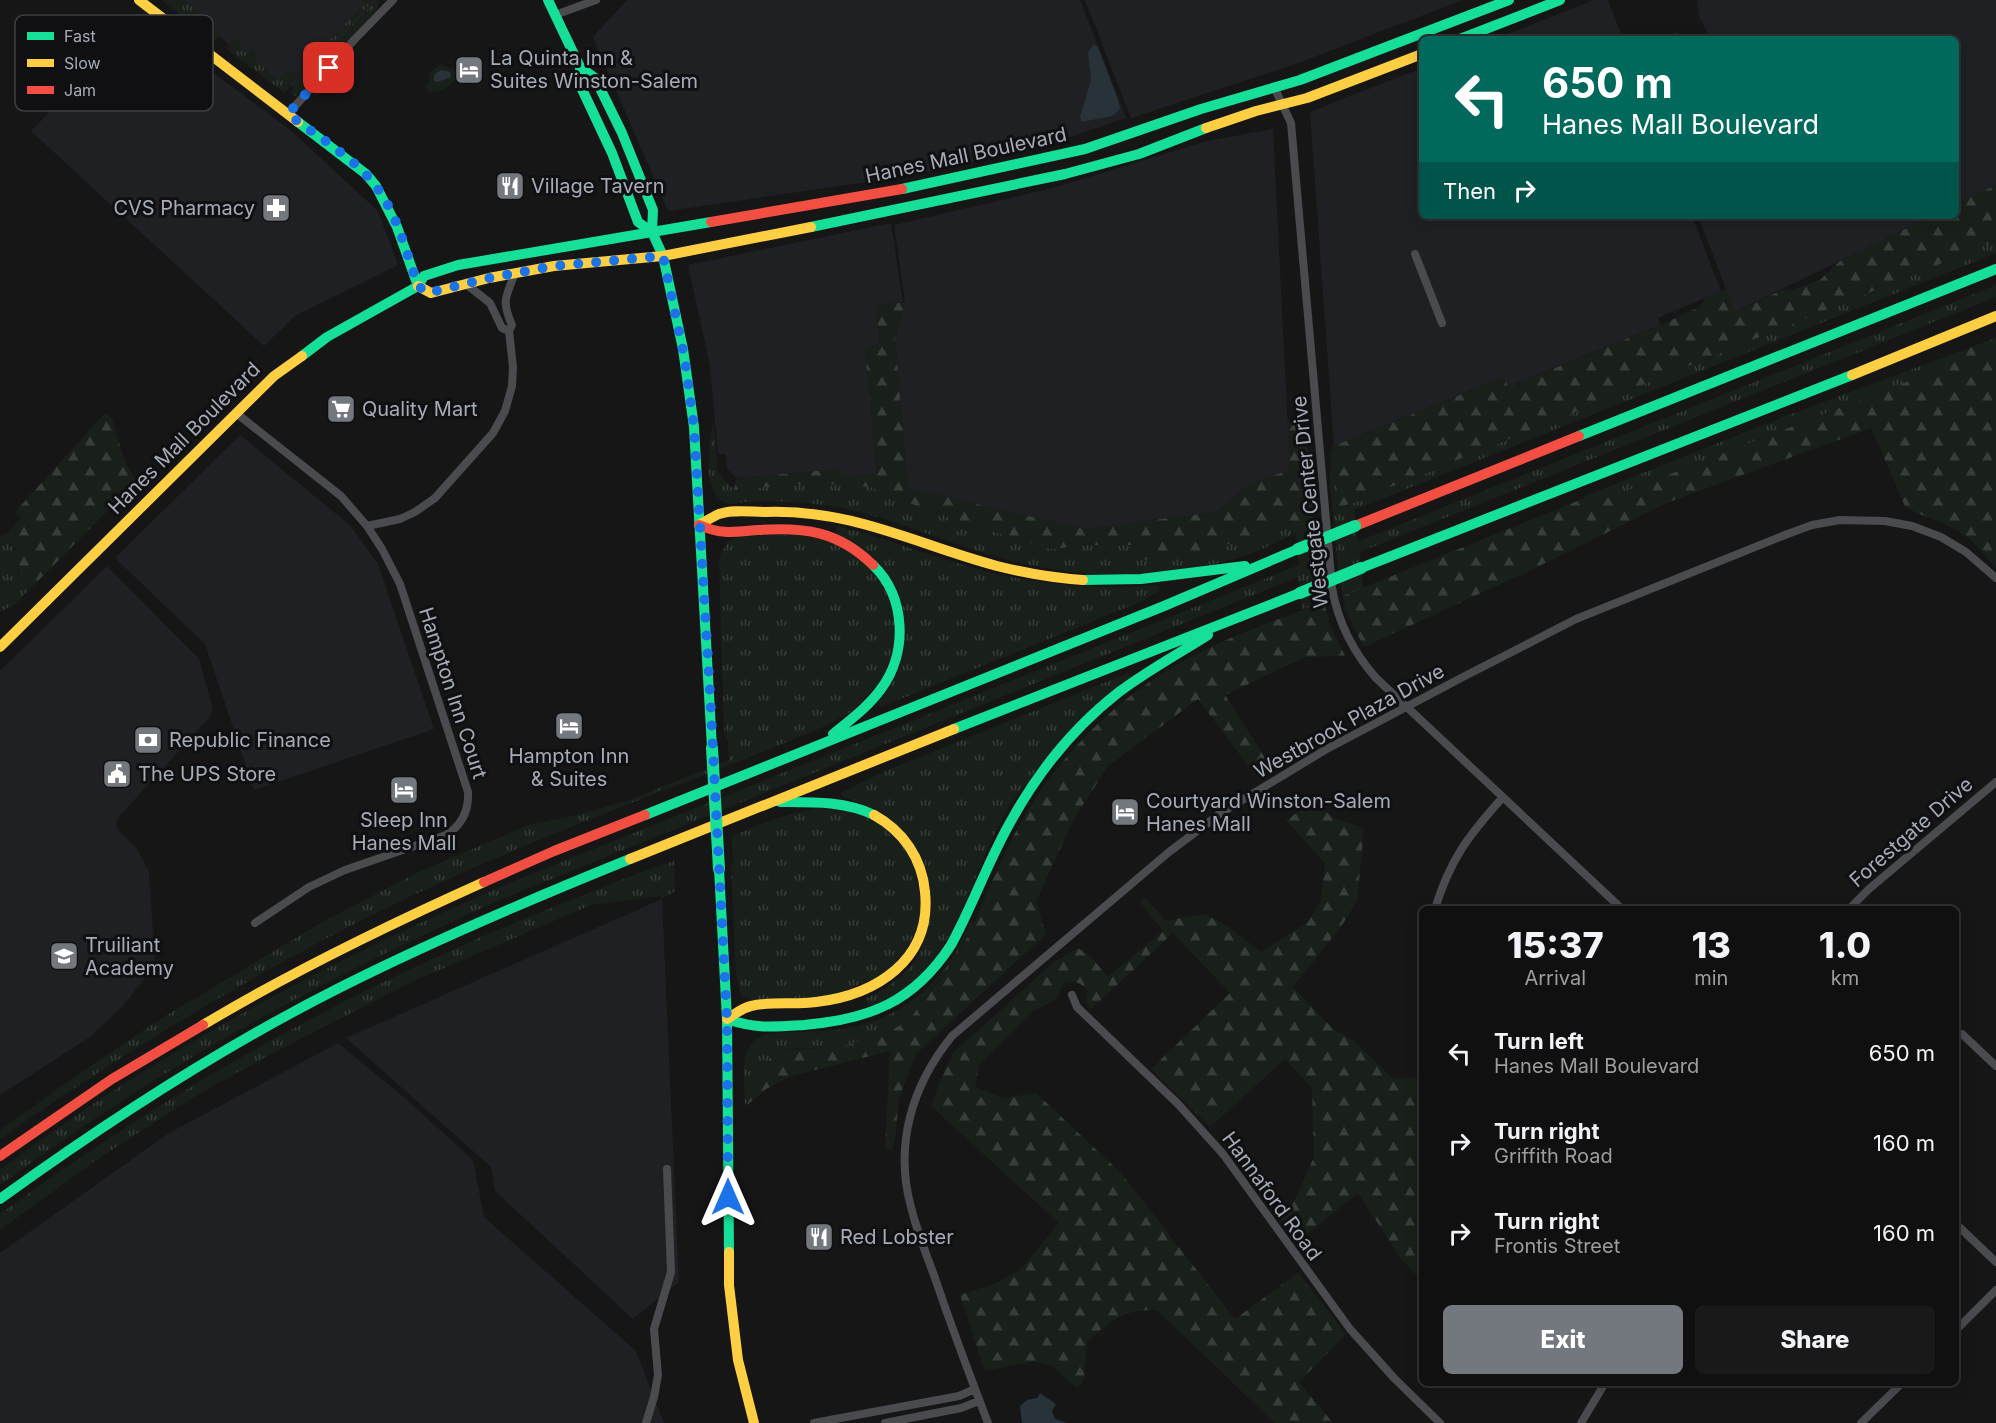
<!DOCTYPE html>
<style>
:root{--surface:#101010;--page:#191919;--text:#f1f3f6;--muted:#9c9d9f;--line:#303030;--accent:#73787f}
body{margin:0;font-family:Inter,sans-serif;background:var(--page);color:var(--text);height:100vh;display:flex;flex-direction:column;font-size:22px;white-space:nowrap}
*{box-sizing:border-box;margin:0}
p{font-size:20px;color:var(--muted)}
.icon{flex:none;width:33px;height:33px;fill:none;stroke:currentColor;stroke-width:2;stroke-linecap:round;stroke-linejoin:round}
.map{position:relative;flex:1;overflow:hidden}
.drawer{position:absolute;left:1419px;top:906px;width:540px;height:480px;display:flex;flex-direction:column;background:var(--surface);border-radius:9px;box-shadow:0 3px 15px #0003,0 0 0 2px var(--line)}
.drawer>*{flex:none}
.top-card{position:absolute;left:1419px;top:36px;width:540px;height:183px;border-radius:9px;box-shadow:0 3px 15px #0003,0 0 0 2px var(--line);background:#00695c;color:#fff;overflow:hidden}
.pin{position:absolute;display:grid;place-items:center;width:51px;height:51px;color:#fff;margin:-26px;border-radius:12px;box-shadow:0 3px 9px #0006}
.me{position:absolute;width:66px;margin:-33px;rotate:0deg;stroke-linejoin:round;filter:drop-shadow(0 0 4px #0008)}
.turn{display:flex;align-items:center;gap:21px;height:126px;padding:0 24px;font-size:27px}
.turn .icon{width:78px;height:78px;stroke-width:2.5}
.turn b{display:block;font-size:42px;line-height:51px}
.then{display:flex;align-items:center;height:57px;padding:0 24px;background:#0003;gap:12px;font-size:22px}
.eta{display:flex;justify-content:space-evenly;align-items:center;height:102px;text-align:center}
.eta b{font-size:36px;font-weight:800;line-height:42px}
.button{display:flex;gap:12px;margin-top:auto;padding:12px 24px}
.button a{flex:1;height:69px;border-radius:9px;background:var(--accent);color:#fff;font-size:24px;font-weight:800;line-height:69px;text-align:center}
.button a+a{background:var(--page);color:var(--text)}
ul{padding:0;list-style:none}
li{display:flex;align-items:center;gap:18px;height:90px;padding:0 24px}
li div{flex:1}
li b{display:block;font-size:22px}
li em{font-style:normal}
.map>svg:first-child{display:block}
.built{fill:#1f2023}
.grass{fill:url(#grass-tufts)}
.forest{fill:url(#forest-firs)}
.pitch{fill:#19201a}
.water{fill:#273239}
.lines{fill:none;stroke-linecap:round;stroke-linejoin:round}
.street{stroke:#494b4f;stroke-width:8}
.fast{stroke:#16e098;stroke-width:10}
.slow{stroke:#ffcf43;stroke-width:10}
.jam{stroke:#f24e42;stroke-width:10}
.fast-bridge{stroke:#16e098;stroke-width:12}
.route{stroke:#1a73e8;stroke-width:10;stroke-dasharray:0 18}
.labels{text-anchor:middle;stroke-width:6;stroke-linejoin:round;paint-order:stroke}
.poi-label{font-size:20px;fill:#a5acb8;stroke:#101012;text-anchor:start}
.street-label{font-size:20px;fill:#a5acb8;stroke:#101012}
.key{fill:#101012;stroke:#3d3f44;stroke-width:1.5}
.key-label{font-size:16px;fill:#a5acb8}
</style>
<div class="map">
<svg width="1996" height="1423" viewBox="0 0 1996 1423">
<defs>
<pattern id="grass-tufts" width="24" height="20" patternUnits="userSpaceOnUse" patternTransform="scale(1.5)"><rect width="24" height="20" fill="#19201a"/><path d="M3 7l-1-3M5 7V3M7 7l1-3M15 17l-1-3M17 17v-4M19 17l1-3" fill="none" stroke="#373e39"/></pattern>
<pattern id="forest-firs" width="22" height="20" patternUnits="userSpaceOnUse" patternTransform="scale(1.5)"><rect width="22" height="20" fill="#19201a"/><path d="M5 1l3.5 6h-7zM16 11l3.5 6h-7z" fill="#373e39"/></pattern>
</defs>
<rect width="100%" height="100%" fill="#161616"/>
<!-- built -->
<path class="built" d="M178,0H379L298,85L286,88L234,49Z
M627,0H1080L1126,118L1035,149L908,176L668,211L593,37Z
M1085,0H1463L1293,65L1131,118Z
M1594,0H1608L1623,39H1495Z
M1697,0H1996V185L1956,204V39H1711L1699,16Z
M141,19L289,129L378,211L398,265L295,316L264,346L31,131Z
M1422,68V216H1692L1721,291L1658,318L1660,325L1507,387L1503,377L1334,446L1310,112Z
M1273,129L1290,470L1250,484L1216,512L1084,529L908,488L895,339L905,301L894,225L1053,188L1207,141Z
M1698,216H1932L1735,312Z
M891,223L903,302L876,306L879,344L865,347L877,474L842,477L840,469L737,478L727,469L726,454H718L710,366L688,265Z
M240,435L351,526L378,564L434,729L254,790L205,644L115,558Z
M107,566L199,659L213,709L209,718L117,819L116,825L119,831L137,849L149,872L155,965L124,1005L90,1037L0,1095V671Z
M662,899L679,1282L633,1319L495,1191L491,1167L346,1038Z
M338,1043L406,1099L473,1160L484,1217L636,1351L664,1423H0V1253L169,1133Z"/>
<!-- grass -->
<path class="grass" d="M161,0H185L218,31V38L215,41Z
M360,0H373L345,30L335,22L342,27L364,4Z
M377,0H379L378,8L303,90L296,96L292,95L291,90L294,85Z
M339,30L341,34L295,79L285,93L226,49L233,41L241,39L240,51L249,53L251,44L258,54L254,60L278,79L286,71H290L296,76Z
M1996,241V253L1354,510L1357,542L1996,285V297L1360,552L1363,588L1343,596L1344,604L1337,559L1329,471H1332L1330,453L1334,442L1333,454L1340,508Z
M1950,355L1924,375L1614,496L1585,503V496L1791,414Z
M713,420L718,472L734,490L812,483L871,487L895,498L963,522L1050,549L1090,545H1133L1139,560C1172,558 1204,553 1235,542C1255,535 1272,526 1292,523L1298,530L1315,524L1324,603L1302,609L1298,577L497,901C371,958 247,1020 131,1095C87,1123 43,1154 0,1185V1170C158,1051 336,957 517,880L1299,565L1296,533C1277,542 1258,552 1237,558C1154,584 1063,578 981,552C938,539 896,520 851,510C817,502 776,500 743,502C738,503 735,504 729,504C698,492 711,447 713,420Z
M834,525C889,539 942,561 997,574C1045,585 1108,590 1157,585L1160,587L1161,590L1140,602L881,707L878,702L889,688L903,604L836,532L837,529Z
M0,535L19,553L18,577L30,589L14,605L0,612Z
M796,535L822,539L836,544L866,562L887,594L894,618V648L881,681L851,712L827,725L792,740C668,790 542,835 422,891C274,960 133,1046 0,1139V1130L79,1074L159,1020L326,920L419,872L529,825L582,814L632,799L729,760L728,743L724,731L719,559C722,551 725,544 732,539C747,532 779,536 796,535Z
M1128,673L1131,678C1093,716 1043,757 1013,801C975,858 963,943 908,987C897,996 881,1002 868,1009L869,1005L865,999C889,988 920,967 924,938C928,915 925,890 925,868L859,802L843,797L841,793L888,770Z
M817,808L857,813L881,826L902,844L914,867L922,902L917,929L905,952L885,974L831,996L754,1001L741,995L736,975L731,865L733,864L732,836C760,824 786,814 817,808Z
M674,861L675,891L662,899L661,896L591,905L416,980L271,1054L199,1094L102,1156L0,1230V1214C169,1090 352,988 546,910C588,893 631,875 674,861Z
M971,921L974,923L951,966L921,1001L911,1019L879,1036L838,1048L774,1049L747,1105L745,1103C745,1085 739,1055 754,1041C765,1031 784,1033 798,1032C815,1031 832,1031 848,1028C884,1022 919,1001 941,973C954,958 962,939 971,921Z"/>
<!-- forest -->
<path class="forest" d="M1996,185V241L1339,508L1333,454L1334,446L1504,377L1508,387L1661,325L1699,307L1707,297L1726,289L1736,312L1784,289L1792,290L1820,280L1840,261L1932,216H1956V204Z
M905,302L895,339L908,488L1084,529L1216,512L1250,484L1289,470L1287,420L1303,429L1306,435L1315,524L1297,531L1292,523C1271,526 1255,535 1235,542C1204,553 1172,558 1139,560L1133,545H1090L1050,549L963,522L895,498L871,487L812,483L734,490L737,478L841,469L843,477L876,474L865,347L879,344L876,306Z
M1996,338V568C1986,558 1978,545 1967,537C1949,522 1924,519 1905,506L1871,428L1669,502L1531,570L1364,647L1346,612L1343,596L1345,595L1585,498L1586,503L1614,496L1924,375L1950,355Z
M105,413L112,419L126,465L135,477L134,484L30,589L19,577V552L1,535L8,532L21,518L15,512Z
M1324,603L1331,627L1345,656L1305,657L1225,695L1269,764L1255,775L1198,699L1108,766L1073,820L1036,902L1046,934L916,1054L899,1098L895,1140L891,1151L885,1148L890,1051L791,1076L766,1089L747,1105L774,1049C819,1051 871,1048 909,1019C915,1015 917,1007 922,1001C931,989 942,979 951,966C970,937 982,904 996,872C1013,834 1034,796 1061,764C1086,733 1117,704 1151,681C1202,646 1265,623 1324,603Z
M1315,801L1333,818L1364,828L1357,901L1342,925L1293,987L1332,1028L1355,1042L1393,1079L1422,1077V1281L1401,1259L1358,1193L1296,1243L1277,1214L1295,1200L1314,1157L1312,1088L1285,1059L1210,1127L1151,1069L1230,993L1173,933L1091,1009L1086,1003L1088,991C1081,983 1076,981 1065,982L1060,989L1058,998L1035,1010L979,1065L975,1087L1004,1098L1036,1093L1121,1173L1235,1319L1298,1273L1346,1334L1299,1382L1333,1423H1275L1157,1310C1121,1310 1113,1319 1087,1342L1084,1380L1077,1388L1052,1366L1034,1361L985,1371L960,1295L999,1282L1022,1268L1059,1223L931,1106L941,1079L953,1053L1053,963L1078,948L1091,957L1108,977L1163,931L1140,902L1145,897L1166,921L1204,914L1226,925L1261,952L1308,922L1321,901L1325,863L1286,820Z"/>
<!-- pitch -->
<path class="pitch" d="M440,64L454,69L457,77C452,86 440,93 429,92L424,87L429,82V74Z"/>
<!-- water -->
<path class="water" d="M1677,33L1687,39H1652Z
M1094,44L1098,47L1118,100L1120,109L1112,116L1082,122L1080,117L1091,80L1088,53Z
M441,70L450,72L451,77L438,82L434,81V75Z
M1040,1393L1056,1404L1052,1411L1055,1419L1067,1423H1022L1020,1406L1027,1400L1037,1398Z"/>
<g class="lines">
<!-- street -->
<path class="street" d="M555,15L596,0
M1274,87L1291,123L1332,588C1338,622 1353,652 1376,678L1622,909
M288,114L354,40L393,0
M1415,254L1442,323
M466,284L490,303L502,328L509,331
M236,413L341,496L367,526L382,549L400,584L468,792C469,811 462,825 446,835L345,870L309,887L255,923
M367,526L400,519L415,512L435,498L493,433L505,411L512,386L513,367L509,331L512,325C501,300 506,297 515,273
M1435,909C1450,859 1469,835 1503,797
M1849,909L1869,889L1996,782
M1072,995L1077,1007L1178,1104L1223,1154L1350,1329L1394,1378L1440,1423
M1962,1034L1996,1066
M1956,1224L1996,1262
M1956,1330L1996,1290
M646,1423L654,1397L658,1375L654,1329L671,1272L667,1169
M814,1423L959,1396L975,1389
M885,1423L961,1408L979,1401
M988,1423C970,1376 952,1328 936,1281C927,1256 917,1232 911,1207C894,1145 912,1085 952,1036L1169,852L1221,813L1325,750L1461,678L1576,619L1785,535L1812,525L1840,520L1885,521L1912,526L1941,537L1966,552L1996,578
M1581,1423L1605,1383
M1861,1423L1902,1383"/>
<!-- fast -->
<path class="fast" d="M548,0L580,67L581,87L612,153L638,222L652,232
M1460,39L1560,0
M580,67L595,78L622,133L653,210L652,232L663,256L683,349L694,427L712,748
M298,122L366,174L376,186L397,227L418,286
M902,189L1085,149L1201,109L1300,80L1509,0
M811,227L1065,174L1139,154L1206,128
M302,356L327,337L418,286L424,276L458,265L711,222
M1579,436L1996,269
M1361,568L1852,375
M1083,580L1141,579L1245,566
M954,729L1300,593
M833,734C850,720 868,707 881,689C908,653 906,597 873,565
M780,802C811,802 845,801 874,815
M645,815L1164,606L1298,549
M719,869L727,1019L729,1252
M727,1019C756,1029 774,1027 804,1025C870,1019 914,1002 951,945C973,905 988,861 1011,821C1038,772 1074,727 1119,692C1147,671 1178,654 1208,635
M0,1199C108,1121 220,1048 339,988C434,940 531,899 630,859"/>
<!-- slow -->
<path class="slow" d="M139,0L298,122
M1206,128L1256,111L1307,98L1422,54
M418,286L431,293L489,278L554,266L663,256L811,227
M1852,375L1996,316
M699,525C706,521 712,517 719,514C733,509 750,512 765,512C853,509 915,544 997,566C1025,573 1053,578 1083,580
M0,647L274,376L302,356
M630,859L954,729
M727,1019C735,1014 742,1008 751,1006C772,1001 795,1005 816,1002C876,995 932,960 925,892C922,858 903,831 874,815
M203,1025C293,971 388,925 484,882
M729,1252V1285L738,1360L754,1423"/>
<!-- jam -->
<path class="jam" d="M711,222L902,189
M699,525C722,535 734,532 758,530C805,527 838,531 873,565
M1355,526L1579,436
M484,882L554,851L645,815
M0,1156L112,1079L203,1025"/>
<!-- fast-bridge -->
<path class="fast-bridge" d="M1298,549L1355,526
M1300,593L1361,568
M712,748L719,869"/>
</g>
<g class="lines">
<!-- route -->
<path class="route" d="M329,68L288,114C314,134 354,158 374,184C397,212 406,252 418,286L428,293L489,278L554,266L663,256L685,360L694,427L710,693L727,1019L728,1197"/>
</g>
<!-- icons -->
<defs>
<g id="hotel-square" transform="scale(1.5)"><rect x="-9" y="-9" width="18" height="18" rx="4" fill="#73787f" stroke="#101012"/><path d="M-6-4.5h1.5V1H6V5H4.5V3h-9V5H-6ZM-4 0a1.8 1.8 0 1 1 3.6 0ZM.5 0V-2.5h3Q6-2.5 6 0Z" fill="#fff"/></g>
<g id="restaurant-square" transform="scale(1.5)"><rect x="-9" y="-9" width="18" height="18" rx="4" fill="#73787f" stroke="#101012"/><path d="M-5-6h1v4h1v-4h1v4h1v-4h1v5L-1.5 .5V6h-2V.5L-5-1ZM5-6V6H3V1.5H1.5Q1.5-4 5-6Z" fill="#fff"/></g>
<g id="pharmacy-square" transform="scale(1.5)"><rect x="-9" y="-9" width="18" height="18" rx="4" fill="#73787f" stroke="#101012"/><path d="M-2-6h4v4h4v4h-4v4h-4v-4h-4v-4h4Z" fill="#fff"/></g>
<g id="supermarket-square" transform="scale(1.5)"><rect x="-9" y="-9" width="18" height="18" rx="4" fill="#73787f" stroke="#101012"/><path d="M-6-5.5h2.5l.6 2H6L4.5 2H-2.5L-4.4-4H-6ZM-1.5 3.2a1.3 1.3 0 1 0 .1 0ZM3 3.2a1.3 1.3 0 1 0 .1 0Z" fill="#fff"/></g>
<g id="bank-square" transform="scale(1.5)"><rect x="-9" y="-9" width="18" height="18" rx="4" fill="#73787f" stroke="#101012"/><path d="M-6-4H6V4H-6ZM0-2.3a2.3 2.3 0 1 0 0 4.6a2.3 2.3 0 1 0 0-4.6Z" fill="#fff"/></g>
<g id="civic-square" transform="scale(1.5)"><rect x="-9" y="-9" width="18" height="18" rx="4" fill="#73787f" stroke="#101012"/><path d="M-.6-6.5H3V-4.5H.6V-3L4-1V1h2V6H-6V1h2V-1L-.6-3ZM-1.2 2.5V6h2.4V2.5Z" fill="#fff"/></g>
<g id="school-square" transform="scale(1.5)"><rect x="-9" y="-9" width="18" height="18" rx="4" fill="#73787f" stroke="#101012"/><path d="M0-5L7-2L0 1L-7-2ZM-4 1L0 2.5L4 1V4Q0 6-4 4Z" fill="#fff"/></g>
</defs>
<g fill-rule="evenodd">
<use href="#hotel-square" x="469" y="70"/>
<use href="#restaurant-square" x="510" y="186"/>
<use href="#pharmacy-square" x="276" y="208"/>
<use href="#supermarket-square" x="341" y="409"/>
<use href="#hotel-square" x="569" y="726"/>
<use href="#bank-square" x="148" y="740"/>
<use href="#civic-square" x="117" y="774"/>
<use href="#hotel-square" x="404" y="790"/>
<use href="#hotel-square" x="1125" y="812"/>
<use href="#school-square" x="64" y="956"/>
<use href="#restaurant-square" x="819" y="1237"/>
</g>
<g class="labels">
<!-- poi labels -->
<g class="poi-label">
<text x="490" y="65">La Quinta Inn &amp;<tspan x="490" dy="23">Suites Winston-Salem</tspan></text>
<text x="531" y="193">Village Tavern</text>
<text x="255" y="215" text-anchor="end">CVS Pharmacy</text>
<text x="362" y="416">Quality Mart</text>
<text x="169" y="747">Republic Finance</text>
<text x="569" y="763" text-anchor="middle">Hampton Inn<tspan x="569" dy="23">&amp; Suites</tspan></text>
<text x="138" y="781">The UPS Store</text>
<text x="1146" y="808">Courtyard Winston-Salem<tspan x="1146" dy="23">Hanes Mall</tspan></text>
<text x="404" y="827" text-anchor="middle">Sleep Inn<tspan x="404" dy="23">Hanes Mall</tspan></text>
<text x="85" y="952">Truiliant<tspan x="85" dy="23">Academy</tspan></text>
<text x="840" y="1244">Red Lobster</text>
</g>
<!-- street labels -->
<g class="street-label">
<text transform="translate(966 155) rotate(-12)" y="7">Hanes Mall Boulevard</text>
<text transform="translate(184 438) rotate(-45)" y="7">Hanes Mall Boulevard</text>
<text transform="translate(1310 502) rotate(-96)" y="7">Westgate Center Drive</text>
<text transform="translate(453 693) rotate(72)" y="7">Hampton Inn Court</text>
<text transform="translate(1349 721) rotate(-29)" y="7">Westbrook Plaza Drive</text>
<text transform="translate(1911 832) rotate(-41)" y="7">Forestgate Drive</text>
<text transform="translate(1272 1196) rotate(54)" y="7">Hannaford Road</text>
</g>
</g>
<!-- legend -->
<rect x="15" y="15" width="198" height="96" rx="9" class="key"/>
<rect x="27" y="32" width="27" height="8" fill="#16e098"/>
<rect x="27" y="59" width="27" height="8" fill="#ffcf43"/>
<rect x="27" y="86" width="27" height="8" fill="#f24e42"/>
<g class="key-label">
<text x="64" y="42">Fast</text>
<text x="64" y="69">Slow</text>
<text x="64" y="96">Jam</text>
</g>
</svg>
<div class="pin" style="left:329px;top:68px;background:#d93025"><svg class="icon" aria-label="arrive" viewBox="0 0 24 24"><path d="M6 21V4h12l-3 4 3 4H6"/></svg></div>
<svg class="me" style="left:728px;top:1197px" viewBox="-20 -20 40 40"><path d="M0-17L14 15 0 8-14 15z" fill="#1a73e8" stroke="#fff" stroke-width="4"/></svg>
<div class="top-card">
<div class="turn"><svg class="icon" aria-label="left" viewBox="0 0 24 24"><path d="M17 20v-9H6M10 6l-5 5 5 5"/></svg><div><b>650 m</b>Hanes Mall Boulevard</div></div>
<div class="then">Then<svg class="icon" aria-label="right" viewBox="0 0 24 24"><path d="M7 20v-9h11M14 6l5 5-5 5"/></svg></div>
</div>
<section class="drawer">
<div class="eta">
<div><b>15:37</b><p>Arrival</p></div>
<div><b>13</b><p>min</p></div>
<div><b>1.0</b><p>km</p></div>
</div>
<ul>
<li><svg class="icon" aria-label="left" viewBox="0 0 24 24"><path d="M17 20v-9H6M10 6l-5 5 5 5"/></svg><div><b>Turn left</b><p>Hanes Mall Boulevard</p></div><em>650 m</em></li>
<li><svg class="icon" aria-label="right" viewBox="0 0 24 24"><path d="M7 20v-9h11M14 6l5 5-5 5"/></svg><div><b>Turn right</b><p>Griffith Road</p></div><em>160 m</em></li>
<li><svg class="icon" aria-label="right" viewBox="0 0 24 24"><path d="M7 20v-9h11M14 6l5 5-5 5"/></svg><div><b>Turn right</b><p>Frontis Street</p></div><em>160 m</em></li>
</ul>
<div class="button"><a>Exit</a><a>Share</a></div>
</section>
</div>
